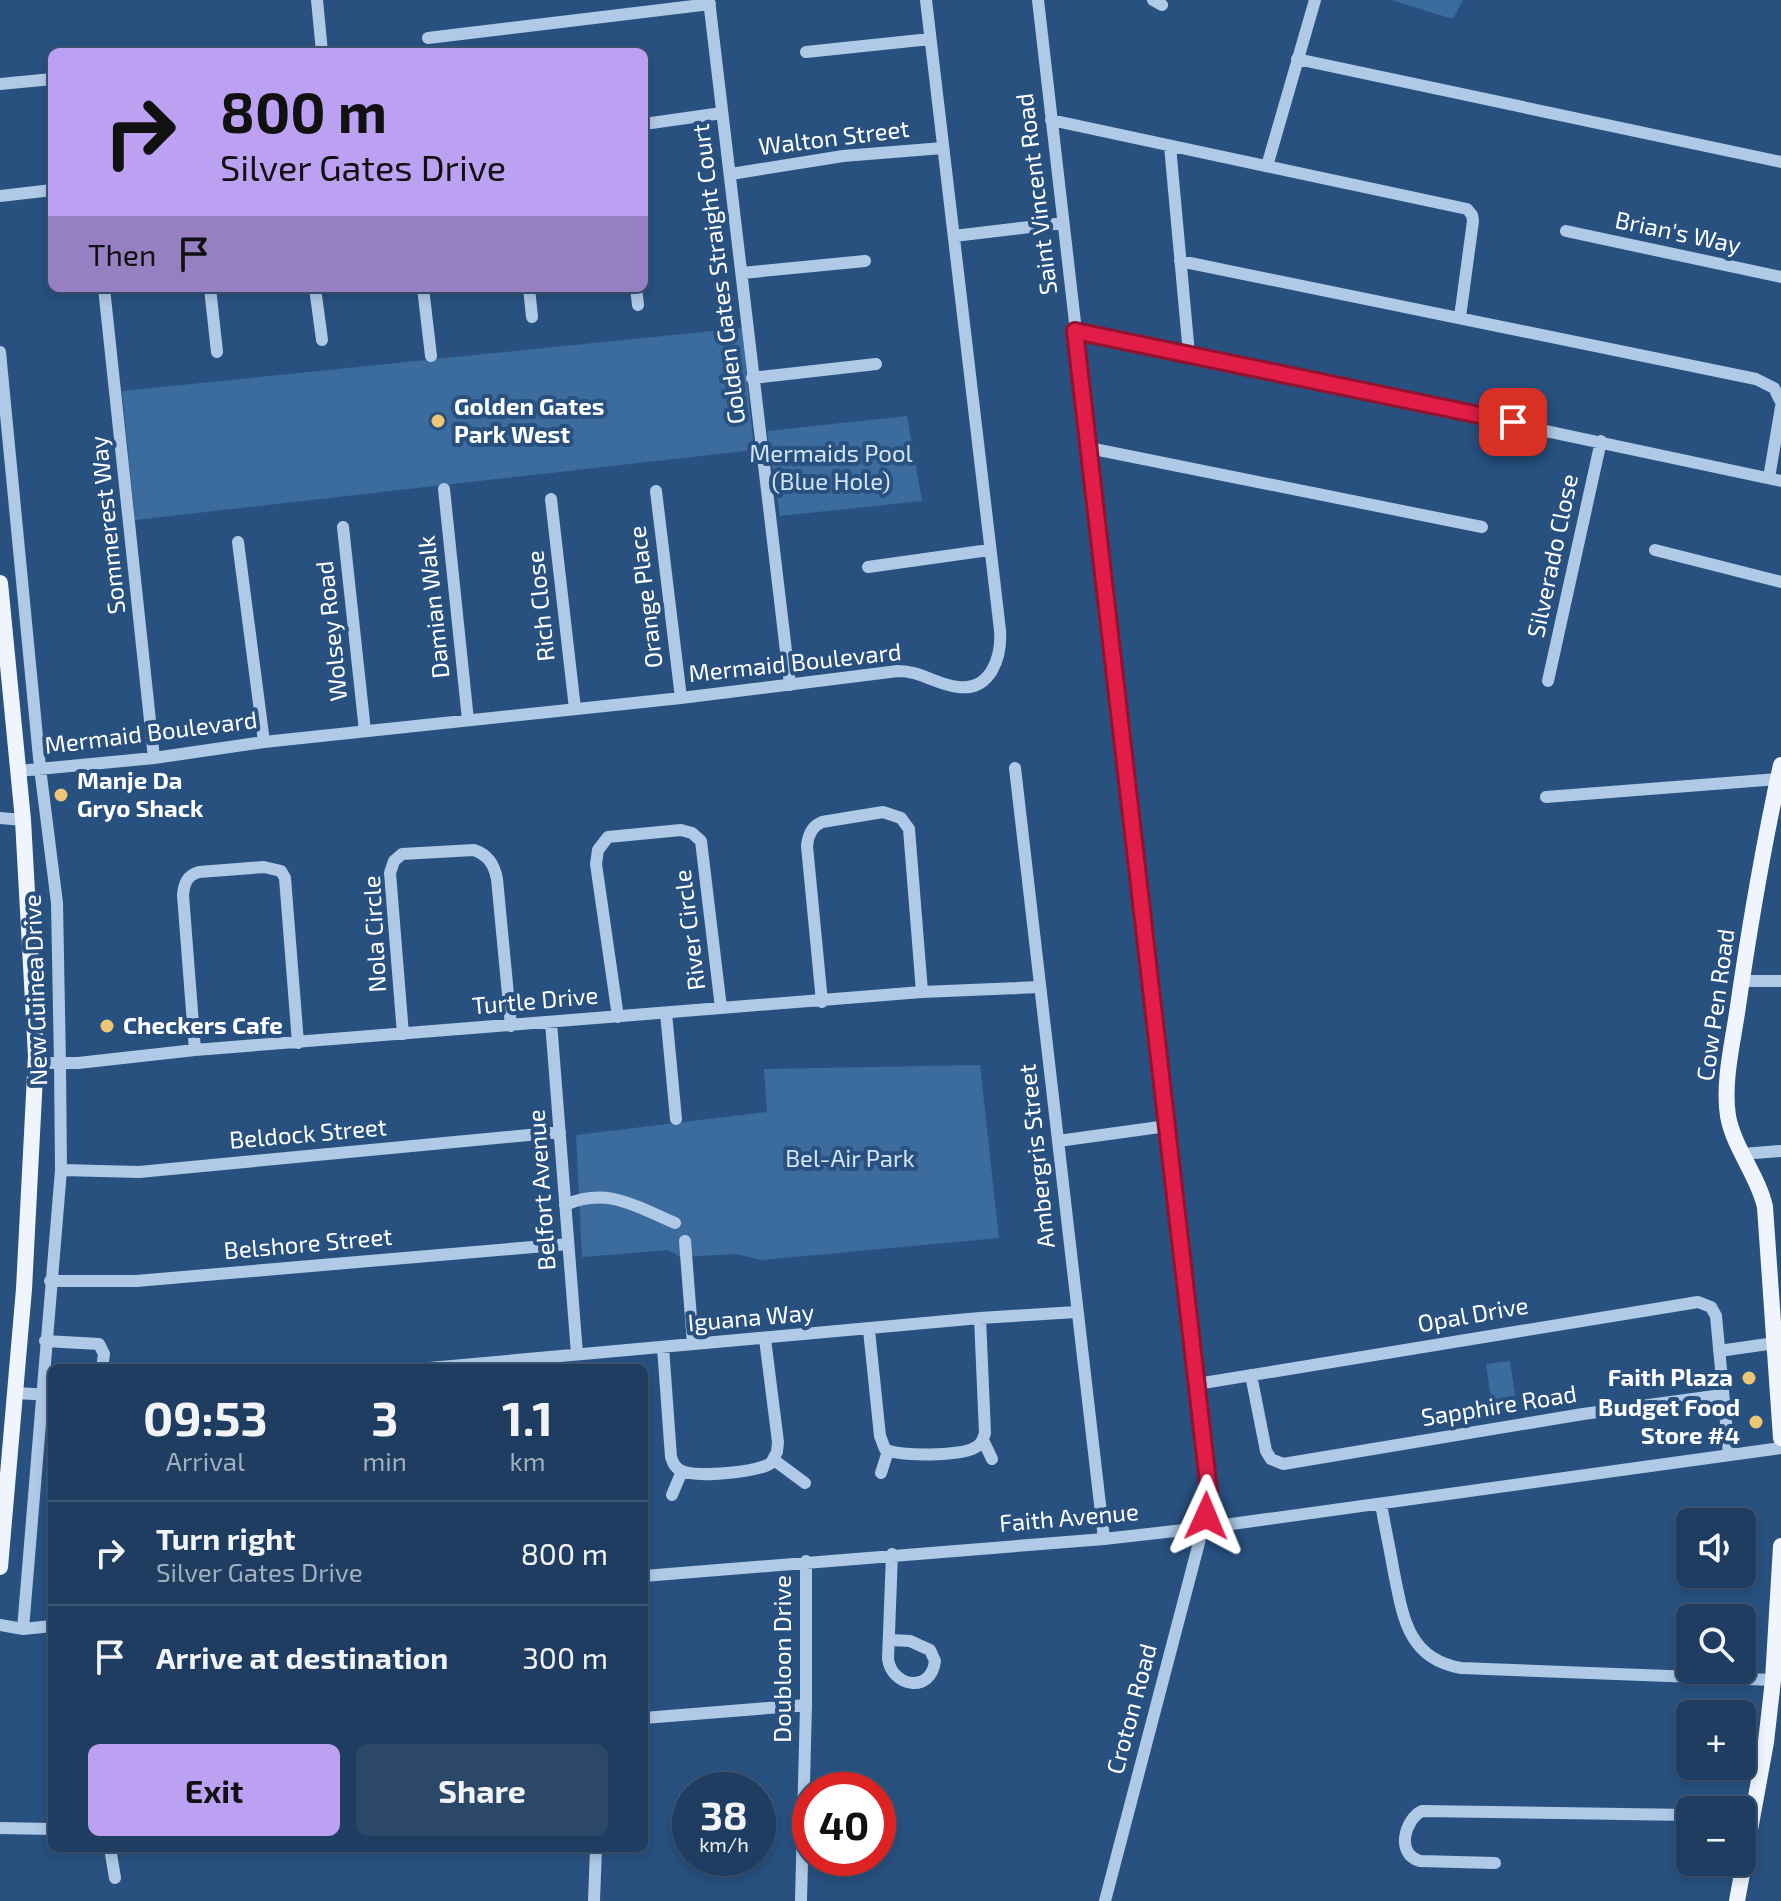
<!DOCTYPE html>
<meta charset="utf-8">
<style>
:root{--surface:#1e3d60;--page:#2b4869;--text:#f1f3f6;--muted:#a1aebd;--line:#3c5675;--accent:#bca0f2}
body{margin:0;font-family:"Exo 2",sans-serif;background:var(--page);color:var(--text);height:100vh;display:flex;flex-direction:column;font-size:30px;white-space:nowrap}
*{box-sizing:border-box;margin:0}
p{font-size:26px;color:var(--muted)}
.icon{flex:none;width:44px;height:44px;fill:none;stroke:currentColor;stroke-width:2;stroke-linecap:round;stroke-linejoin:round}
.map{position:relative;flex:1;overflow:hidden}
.side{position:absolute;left:48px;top:1364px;width:600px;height:488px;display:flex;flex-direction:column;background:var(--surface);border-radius:12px;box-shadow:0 4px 12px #0003,0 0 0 2px var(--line)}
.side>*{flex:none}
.banner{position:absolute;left:48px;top:48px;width:600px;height:244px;border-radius:12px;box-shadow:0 4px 12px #0003,0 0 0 2px var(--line);background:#bca0f2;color:#111;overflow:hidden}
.fabs{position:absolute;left:1676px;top:1508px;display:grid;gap:16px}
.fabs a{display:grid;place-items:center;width:80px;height:80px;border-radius:12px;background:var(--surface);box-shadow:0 4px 12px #0003,0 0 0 2px var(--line);font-size:40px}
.speed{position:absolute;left:672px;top:1772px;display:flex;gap:16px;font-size:40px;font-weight:700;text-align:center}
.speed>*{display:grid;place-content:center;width:104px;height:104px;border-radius:50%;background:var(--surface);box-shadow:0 4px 12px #0003,0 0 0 2px var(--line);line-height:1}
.speed small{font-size:20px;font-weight:400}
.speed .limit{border:12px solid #d22;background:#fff;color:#111}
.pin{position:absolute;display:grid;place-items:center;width:68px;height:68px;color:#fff;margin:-34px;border-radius:16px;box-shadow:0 4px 12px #0006}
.me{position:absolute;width:88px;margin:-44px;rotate:1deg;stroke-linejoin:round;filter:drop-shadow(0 0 6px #0008)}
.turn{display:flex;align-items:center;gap:28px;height:168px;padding:0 40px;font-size:36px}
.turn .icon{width:104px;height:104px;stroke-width:2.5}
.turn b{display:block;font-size:56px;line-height:68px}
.then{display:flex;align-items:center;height:76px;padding:0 40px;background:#0003;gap:16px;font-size:30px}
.eta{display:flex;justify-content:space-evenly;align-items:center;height:136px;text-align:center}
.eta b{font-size:48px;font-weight:700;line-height:56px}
.primary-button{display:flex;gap:16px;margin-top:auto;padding:16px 40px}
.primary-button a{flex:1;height:92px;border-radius:12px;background:var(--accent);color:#111;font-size:32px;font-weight:700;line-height:92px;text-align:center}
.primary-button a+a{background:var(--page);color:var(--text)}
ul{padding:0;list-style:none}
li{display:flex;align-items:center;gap:24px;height:104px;padding:0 40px;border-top:2px solid var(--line)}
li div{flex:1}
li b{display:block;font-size:30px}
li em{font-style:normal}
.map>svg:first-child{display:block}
.green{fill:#3c6b9d}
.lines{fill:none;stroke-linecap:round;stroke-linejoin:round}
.minor{stroke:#afc9e6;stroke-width:12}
.major{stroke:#f0f5fd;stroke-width:16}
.route-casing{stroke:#92132f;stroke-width:20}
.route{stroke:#e11d48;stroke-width:14}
.poi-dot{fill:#edc775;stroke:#285180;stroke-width:3}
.labels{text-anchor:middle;stroke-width:8;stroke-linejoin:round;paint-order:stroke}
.street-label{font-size:24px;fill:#fff;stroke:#285180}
.poi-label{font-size:24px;font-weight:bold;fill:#fff;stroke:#285180;text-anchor:start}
.park-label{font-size:24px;fill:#d2e3f5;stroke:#285180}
</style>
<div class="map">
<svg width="1781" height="1901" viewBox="0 0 1781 1901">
<rect width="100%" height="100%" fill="#285180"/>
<!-- green -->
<path class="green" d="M1391,0H1463L1453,19Z
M742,328L754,450L135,520L122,391Z
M907,416L922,501L780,516L767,431Z
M980,1065L999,1238L761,1260L736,1254L680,1257L668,1250L582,1257L576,1135L767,1112L764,1069Z
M1510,1361L1516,1402L1492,1406L1486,1364Z"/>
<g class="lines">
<!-- minor -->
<path class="minor" d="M317,0L322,52
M709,0L790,685
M1038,0L1209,1491L1206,1516L1105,1901
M1153,0L1162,5
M428,38L710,4
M806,52L930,39
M1297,59L1781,162
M0,84L52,79
M1051,120L1467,209L1472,215L1473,221L1460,317
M644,124L722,113
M1170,146L1189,354
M1267,166L1315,0
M731,174L843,156L943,148
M0,196L52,190
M1566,231L1781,277
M954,236L1063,223
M1180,261L1756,379L1774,388L1781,402
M742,273L865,261
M104,288L154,758
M210,288L217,352
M315,288L322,340
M423,288L431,356
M529,288L532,317
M636,288L638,305
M1075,331L1781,481
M0,352L40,768L57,903L60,1064L61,1170L23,1629
M752,378L876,364
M1089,448L1482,527
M1769,478L1781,407
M444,489L468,720
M656,491L681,698
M551,499L575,709
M343,527L365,731
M238,542L264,742
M1655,550L1781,582
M868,567L989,550
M1548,681L1601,441
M1015,768L1104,1539
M18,771L154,758L264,742L681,698L898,671C921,671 937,685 958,687C991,691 1002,657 1000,630L926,0
M1546,797L1778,779
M0,818L23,820
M1742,981H1781
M822,1002L807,846C808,835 812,826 822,822L883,812L901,818L909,829L922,992
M666,1013L676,1119
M618,1017L596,864L598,850L608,837L681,830L692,833L701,841L721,1008
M551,1022L577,1354
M403,1034L390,873L394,861L402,854L474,850C488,855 494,864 497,879L511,1026
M195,1050L183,895C184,884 187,875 199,872L264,867L281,871L285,878L298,1043
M36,1063H78L195,1050L922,992L1039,987
M1058,1141L1167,1126
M1742,1154L1781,1151
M61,1170L139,1172L560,1132
M565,1205C607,1186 637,1207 675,1223
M685,1241L693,1344
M50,1281H136L568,1244
M869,1330L880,1436L885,1449C898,1457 961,1456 974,1448C981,1445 983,1440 985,1433L980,1318
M45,1341L99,1344L104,1354L102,1368
M663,1347L671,1457C673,1463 675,1468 682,1471C696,1478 760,1472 771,1463L777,1452L778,1442L765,1339
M1719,1351L1775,1343
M429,1368L980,1318L1076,1312
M1251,1375L1266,1451L1271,1459L1283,1464L1583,1414L1722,1395
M1197,1384L1698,1302L1711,1307L1716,1316L1729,1455
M15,1393L52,1395
M983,1440L992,1459
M774,1460L805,1483
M881,1473L888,1451
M672,1495L682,1471
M1381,1504C1385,1527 1390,1550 1394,1573C1403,1617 1408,1659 1461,1668L1773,1680
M644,1576L1104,1539L1210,1527L1781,1448
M0,1625L23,1629L52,1626
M890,1640L910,1641L930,1650L935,1661C931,1694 892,1687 888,1659L892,1554
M644,1718L806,1705
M0,1828L52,1829
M110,1848L115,1878
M1495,1863L1420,1861C1395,1854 1405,1819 1422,1811L1690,1815
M594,1901L596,1848
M801,1901L806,1705V1561"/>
<!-- major -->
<path class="major" d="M0,583L23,820L36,1056L24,1289L0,1567
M1781,765C1763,847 1749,930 1737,1013C1732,1046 1723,1083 1728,1116C1734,1149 1758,1175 1765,1207L1781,1438
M1737,1901L1766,1742L1773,1680L1781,1546"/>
</g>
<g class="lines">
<!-- route casing -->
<g class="route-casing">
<path id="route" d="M1206,1516L1209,1491L1075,331L1513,422"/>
</g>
<!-- route -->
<use href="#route" class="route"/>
</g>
<!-- markers -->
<g class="poi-dot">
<circle cx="438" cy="421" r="8"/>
<circle cx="61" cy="795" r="8"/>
<circle cx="107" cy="1026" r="8"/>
<circle cx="1749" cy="1378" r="8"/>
<circle cx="1756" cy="1422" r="8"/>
</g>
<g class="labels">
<!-- street labels -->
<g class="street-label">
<text transform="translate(834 138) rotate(-7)" y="8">Walton Street</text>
<text transform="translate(1037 194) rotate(-97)" y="8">Saint Vincent Road</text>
<text transform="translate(1678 233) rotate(12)" y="8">Brian's Way</text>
<text transform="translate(719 274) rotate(-97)" y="8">Golden Gates Straight Court</text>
<text transform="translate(108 525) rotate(-96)" y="8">Sommerest Way</text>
<text transform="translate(1553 556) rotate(-78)" y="8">Silverado Close</text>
<text transform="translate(646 597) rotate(-97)" y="8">Orange Place</text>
<text transform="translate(541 606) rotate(-96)" y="8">Rich Close</text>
<text transform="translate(434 607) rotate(-96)" y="8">Damian Walk</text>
<text transform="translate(332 631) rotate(-96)" y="8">Wolsey Road</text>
<text transform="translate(795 663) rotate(-6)" y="8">Mermaid Boulevard</text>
<text transform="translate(151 733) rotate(-7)" y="8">Mermaid Boulevard</text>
<text transform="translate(690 930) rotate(-97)" y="8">River Circle</text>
<text transform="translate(375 934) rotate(-93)" y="8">Nola Circle</text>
<text transform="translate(36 990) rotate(-92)" y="8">New Guinea Drive</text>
<text transform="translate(535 1001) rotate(-5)" y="8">Turtle Drive</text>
<text transform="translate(1716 1005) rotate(-82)" y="8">Cow Pen Road</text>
<text transform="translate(308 1134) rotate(-5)" y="8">Beldock Street</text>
<text transform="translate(1037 1156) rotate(-96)" y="8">Ambergris Street</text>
<text transform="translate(542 1190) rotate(-94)" y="8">Belfort Avenue</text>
<text transform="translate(308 1244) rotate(-5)" y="8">Belshore Street</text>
<text transform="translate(1473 1315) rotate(-10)" y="8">Opal Drive</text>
<text transform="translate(751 1318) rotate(-5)" y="8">Iguana Way</text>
<text transform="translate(1499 1406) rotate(-9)" y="8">Sapphire Road</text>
<text transform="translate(1069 1518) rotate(-5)" y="8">Faith Avenue</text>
<text transform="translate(783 1659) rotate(-90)" y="8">Doubloon Drive</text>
<text transform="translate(1132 1709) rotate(-75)" y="8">Croton Road</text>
</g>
<!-- poi labels -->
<g class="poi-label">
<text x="454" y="415">Golden Gates<tspan x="454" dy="28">Park West</tspan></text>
<text x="77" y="789">Manje Da<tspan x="77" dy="28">Gryo Shack</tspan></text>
<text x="123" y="1034">Checkers Cafe</text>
<text x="1733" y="1386" text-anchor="end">Faith Plaza</text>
<text x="1740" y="1416" text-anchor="end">Budget Food<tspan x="1740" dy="28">Store #4</tspan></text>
</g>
<!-- park labels -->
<g class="park-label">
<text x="831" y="462">Mermaids Pool<tspan x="831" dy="28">(Blue Hole)</tspan></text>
<text x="850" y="1167">Bel-Air Park</text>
</g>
</g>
</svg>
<div class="fabs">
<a><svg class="icon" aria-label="sound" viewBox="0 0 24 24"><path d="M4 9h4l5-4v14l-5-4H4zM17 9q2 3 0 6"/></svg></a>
<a><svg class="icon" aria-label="search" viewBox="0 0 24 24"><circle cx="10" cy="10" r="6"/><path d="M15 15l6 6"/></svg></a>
<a>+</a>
<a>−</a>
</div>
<div class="speed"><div>38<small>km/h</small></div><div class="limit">40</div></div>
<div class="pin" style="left:1513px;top:422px;background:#d93025"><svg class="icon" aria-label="arrive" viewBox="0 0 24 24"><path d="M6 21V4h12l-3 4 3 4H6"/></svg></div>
<svg class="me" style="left:1206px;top:1516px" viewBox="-20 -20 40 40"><path d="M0-17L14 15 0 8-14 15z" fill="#e11d48" stroke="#fff" stroke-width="4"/></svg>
<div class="banner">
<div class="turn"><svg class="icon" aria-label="right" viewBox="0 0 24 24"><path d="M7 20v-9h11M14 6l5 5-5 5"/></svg><div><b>800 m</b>Silver Gates Drive</div></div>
<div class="then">Then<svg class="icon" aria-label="arrive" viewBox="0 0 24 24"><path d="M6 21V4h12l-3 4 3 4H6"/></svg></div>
</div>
<section class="side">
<div class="eta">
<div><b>09:53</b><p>Arrival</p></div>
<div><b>3</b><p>min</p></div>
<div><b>1.1</b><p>km</p></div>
</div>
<ul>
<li><svg class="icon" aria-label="right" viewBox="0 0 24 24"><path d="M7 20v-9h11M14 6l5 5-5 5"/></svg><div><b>Turn right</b><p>Silver Gates Drive</p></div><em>800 m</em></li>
<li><svg class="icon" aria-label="arrive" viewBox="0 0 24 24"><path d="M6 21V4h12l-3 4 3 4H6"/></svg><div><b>Arrive at destination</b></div><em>300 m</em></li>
</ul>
<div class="primary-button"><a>Exit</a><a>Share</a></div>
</section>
</div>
